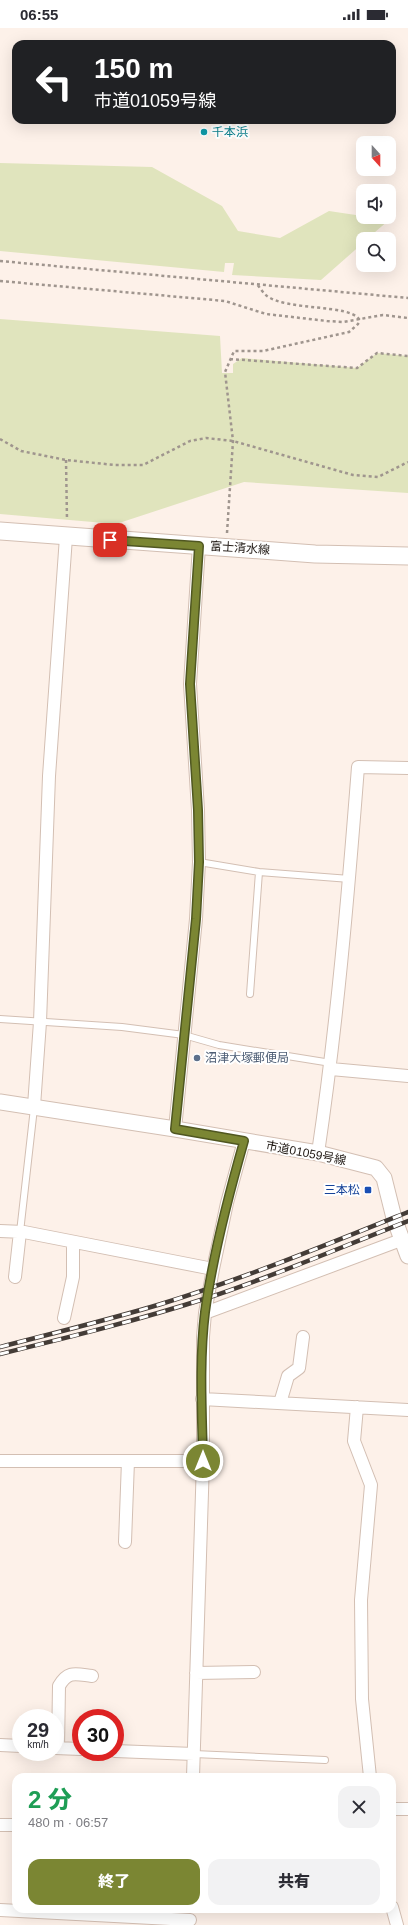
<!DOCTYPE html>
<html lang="ja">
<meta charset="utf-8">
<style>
:root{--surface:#fff;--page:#f2f2f3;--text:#2b2b33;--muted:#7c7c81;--accent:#7b8633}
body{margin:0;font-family:Helvetica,"Noto Sans JP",sans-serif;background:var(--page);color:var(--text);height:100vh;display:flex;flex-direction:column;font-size:15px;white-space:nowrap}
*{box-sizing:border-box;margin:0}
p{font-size:13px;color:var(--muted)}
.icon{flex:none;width:22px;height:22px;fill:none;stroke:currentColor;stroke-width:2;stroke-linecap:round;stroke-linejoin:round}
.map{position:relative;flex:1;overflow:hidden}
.details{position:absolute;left:12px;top:1745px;width:384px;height:140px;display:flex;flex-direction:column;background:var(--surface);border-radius:12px;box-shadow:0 4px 16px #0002}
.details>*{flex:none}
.hud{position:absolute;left:12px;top:12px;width:384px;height:84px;border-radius:12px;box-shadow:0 4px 16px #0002;background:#202124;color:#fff;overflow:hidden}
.needle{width:26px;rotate:159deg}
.controls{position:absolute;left:356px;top:108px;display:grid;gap:8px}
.controls a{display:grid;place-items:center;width:40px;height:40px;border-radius:8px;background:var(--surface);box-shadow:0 4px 16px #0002;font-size:20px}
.speed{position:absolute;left:12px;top:1681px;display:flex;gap:8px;font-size:20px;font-weight:700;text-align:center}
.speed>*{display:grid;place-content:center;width:52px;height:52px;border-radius:50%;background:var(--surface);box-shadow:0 4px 16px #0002;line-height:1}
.speed small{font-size:10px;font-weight:400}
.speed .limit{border:6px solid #d22;background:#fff;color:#111}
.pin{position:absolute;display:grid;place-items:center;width:34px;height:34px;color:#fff;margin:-17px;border-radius:8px;box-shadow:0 2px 6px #0006}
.me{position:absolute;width:44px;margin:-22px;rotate:0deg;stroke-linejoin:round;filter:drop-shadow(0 0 3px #0008)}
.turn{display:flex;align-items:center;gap:14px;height:84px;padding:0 16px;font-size:18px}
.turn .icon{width:52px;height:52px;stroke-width:2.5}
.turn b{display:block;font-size:28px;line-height:34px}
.round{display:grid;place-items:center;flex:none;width:42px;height:42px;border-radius:12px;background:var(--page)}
.head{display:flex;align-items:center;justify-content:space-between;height:68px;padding:0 16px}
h1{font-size:24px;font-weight:800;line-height:30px;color:#1e9e55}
.button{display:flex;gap:8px;margin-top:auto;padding:8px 16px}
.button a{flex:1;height:46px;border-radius:12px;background:var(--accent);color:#fff;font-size:16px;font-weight:800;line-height:46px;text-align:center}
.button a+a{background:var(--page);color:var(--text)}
.status{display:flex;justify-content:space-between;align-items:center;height:28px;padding:0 20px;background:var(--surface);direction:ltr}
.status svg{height:11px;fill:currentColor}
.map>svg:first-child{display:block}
.green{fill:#e0e4bd}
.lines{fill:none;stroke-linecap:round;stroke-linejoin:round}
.service-casing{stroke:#d3bfb3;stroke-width:8}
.minor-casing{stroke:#d3bfb3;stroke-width:14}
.tertiary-casing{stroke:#d3bfb3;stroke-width:17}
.secondary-casing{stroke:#d3bfb3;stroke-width:19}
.path{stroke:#9f958e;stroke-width:2.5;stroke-dasharray:3 3;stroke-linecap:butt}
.service{stroke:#fff;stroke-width:6}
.minor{stroke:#fff;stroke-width:12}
.tertiary{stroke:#fff;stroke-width:15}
.secondary{stroke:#fff;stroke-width:17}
.rail-casing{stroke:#443c37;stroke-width:4.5}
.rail{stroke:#fff;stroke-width:3;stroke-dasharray:9;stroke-linecap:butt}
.route-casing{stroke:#505721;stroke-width:10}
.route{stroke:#7b8633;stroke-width:7}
.culture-dot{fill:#0f9aa8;stroke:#fff;stroke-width:1.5}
.service-dot{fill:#5c6f8a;stroke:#fff;stroke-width:1.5}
.transit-dot{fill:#1a4fb4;stroke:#fff;stroke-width:1.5}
.labels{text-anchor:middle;stroke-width:4;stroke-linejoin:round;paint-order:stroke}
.culture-label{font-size:12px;fill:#0d838f;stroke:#fff;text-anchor:start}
.street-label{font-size:12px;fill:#221b16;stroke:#fff}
.service-label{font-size:12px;fill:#4e5e75;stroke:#fff;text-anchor:start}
.transit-label{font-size:12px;fill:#164399;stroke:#fff;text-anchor:end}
</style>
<div class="status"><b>06:55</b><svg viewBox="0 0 49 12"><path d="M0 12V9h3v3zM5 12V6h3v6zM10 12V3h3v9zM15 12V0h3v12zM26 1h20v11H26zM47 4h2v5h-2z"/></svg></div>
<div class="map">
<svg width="408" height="1897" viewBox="0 0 408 1897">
<rect width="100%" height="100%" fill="#fdf1e9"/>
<!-- green -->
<path class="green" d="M0,135L152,139L222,178L238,203L280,210L329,183L389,192L367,211H363V215L321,252L232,247L234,235H225L224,244L0,223Z
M0,291L220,308L222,345H233V336L242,330L357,340L377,325L408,328V465L244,454L116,496L0,486Z"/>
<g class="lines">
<!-- service casing -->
<g class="service-casing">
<path id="service" d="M199,834L259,844L350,851
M250,966L259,844
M0,991L122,999L184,1007L219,1017L331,1035
M20,1204L34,1080
M194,1726L325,1732"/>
</g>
<!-- minor casing -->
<g class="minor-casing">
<path id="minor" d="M331,1041L408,1048
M34,1078L40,994L49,748L66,509
M175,1101L196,891L199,834L198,782L190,656L199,518
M318,1125C337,997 348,868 358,739L408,740
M0,1203L24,1204L213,1241L227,1175L244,1113
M15,1249L20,1204
M205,1285L213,1241
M64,1290L73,1249V1214
M202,1371L408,1382
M280,1375L288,1348L299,1340L303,1309
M357,1379L354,1413L371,1457L361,1572L362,1671L370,1749
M0,1433H203
M125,1514L128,1433
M196,1645L254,1644
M0,1717L21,1718
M55,1720L81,1721
M58,1720L59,1658C68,1642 76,1646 92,1648
M115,1723L194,1726
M193,1749L203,1433V1309L205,1285L401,1212
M392,1781H408
M0,1797H16
M392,1879L397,1897
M0,1882L190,1892"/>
</g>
<!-- tertiary casing -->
<g class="tertiary-casing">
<path id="tertiary" d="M0,1074L175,1101L318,1125L376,1140L384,1150L394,1190L408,1228"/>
</g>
<!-- secondary casing -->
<g class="secondary-casing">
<path id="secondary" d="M0,503L315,526L408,528"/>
</g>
<!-- path -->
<path class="path" d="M0,233L408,270
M0,253L225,273L266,286L327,293L343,294L383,287L408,290
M230,331L357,340L377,325L408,328
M0,411L21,423L66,432L115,437H143L190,413L206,410L233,413L353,447L378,449L408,434
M66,432L67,492
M227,505L233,413L225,344L234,323H263L349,304L358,296L359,291C348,276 288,283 267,268C263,265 260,260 257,256"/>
<!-- service -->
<use href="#service" class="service"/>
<!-- minor -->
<use href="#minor" class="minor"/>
<!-- tertiary -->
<use href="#tertiary" class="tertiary"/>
<!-- secondary -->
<use href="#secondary" class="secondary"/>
<!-- rail casing -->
<g class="rail-casing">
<path id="rail" d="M0,1319C54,1305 108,1292 161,1276C245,1250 326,1217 408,1184
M0,1326C70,1309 139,1292 207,1270C275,1248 341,1219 408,1193"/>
</g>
<!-- rail -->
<use href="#rail" class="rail"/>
</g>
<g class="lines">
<!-- route casing -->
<g class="route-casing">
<path id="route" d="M110,512L199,518L190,656L198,782L199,834L196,891L175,1101L244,1113C228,1169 213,1226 205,1284C199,1333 202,1384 203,1433"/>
</g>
<!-- route -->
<use href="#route" class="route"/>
</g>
<!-- markers -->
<circle class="culture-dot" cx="204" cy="104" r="4"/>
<circle class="service-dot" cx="197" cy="1030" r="4"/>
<rect class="transit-dot" x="364" y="1158" width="8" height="8" rx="2"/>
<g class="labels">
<!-- culture labels -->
<g class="culture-label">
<text x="212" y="108">千本浜</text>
</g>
<!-- street labels -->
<g class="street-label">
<text transform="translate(240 520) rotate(4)" y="4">富士清水線</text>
<text transform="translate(306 1125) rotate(11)" y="4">市道01059号線</text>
</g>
<!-- service labels -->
<g class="service-label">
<text x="205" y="1034">沼津大塚郵便局</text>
</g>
<!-- transit labels -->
<g class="transit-label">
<text x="360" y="1166">三本松</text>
</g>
</g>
</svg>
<div class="controls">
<a><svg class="needle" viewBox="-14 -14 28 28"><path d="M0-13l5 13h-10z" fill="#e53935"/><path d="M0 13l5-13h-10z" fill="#7c7c81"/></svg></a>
<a><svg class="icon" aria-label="sound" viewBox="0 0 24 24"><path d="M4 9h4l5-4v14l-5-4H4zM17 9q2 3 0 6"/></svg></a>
<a><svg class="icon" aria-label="search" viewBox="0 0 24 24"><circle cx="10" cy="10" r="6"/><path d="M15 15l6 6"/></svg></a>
</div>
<div class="speed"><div>29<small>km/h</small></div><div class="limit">30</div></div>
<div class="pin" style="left:110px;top:512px;background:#d93025"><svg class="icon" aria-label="arrive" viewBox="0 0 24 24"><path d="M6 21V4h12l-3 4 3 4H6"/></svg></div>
<svg class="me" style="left:203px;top:1433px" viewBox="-20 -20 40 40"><circle r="17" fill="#7b8633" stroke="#fff" stroke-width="3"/><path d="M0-11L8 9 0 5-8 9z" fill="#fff"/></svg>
<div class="hud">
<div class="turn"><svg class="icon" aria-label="left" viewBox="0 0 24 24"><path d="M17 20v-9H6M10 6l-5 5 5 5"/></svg><div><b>150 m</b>市道01059号線</div></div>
</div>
<section class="details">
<div class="head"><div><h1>2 分</h1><p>480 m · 06:57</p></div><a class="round"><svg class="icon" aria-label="close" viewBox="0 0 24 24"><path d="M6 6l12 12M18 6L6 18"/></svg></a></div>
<div class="button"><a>終了</a><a>共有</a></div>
</section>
</div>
